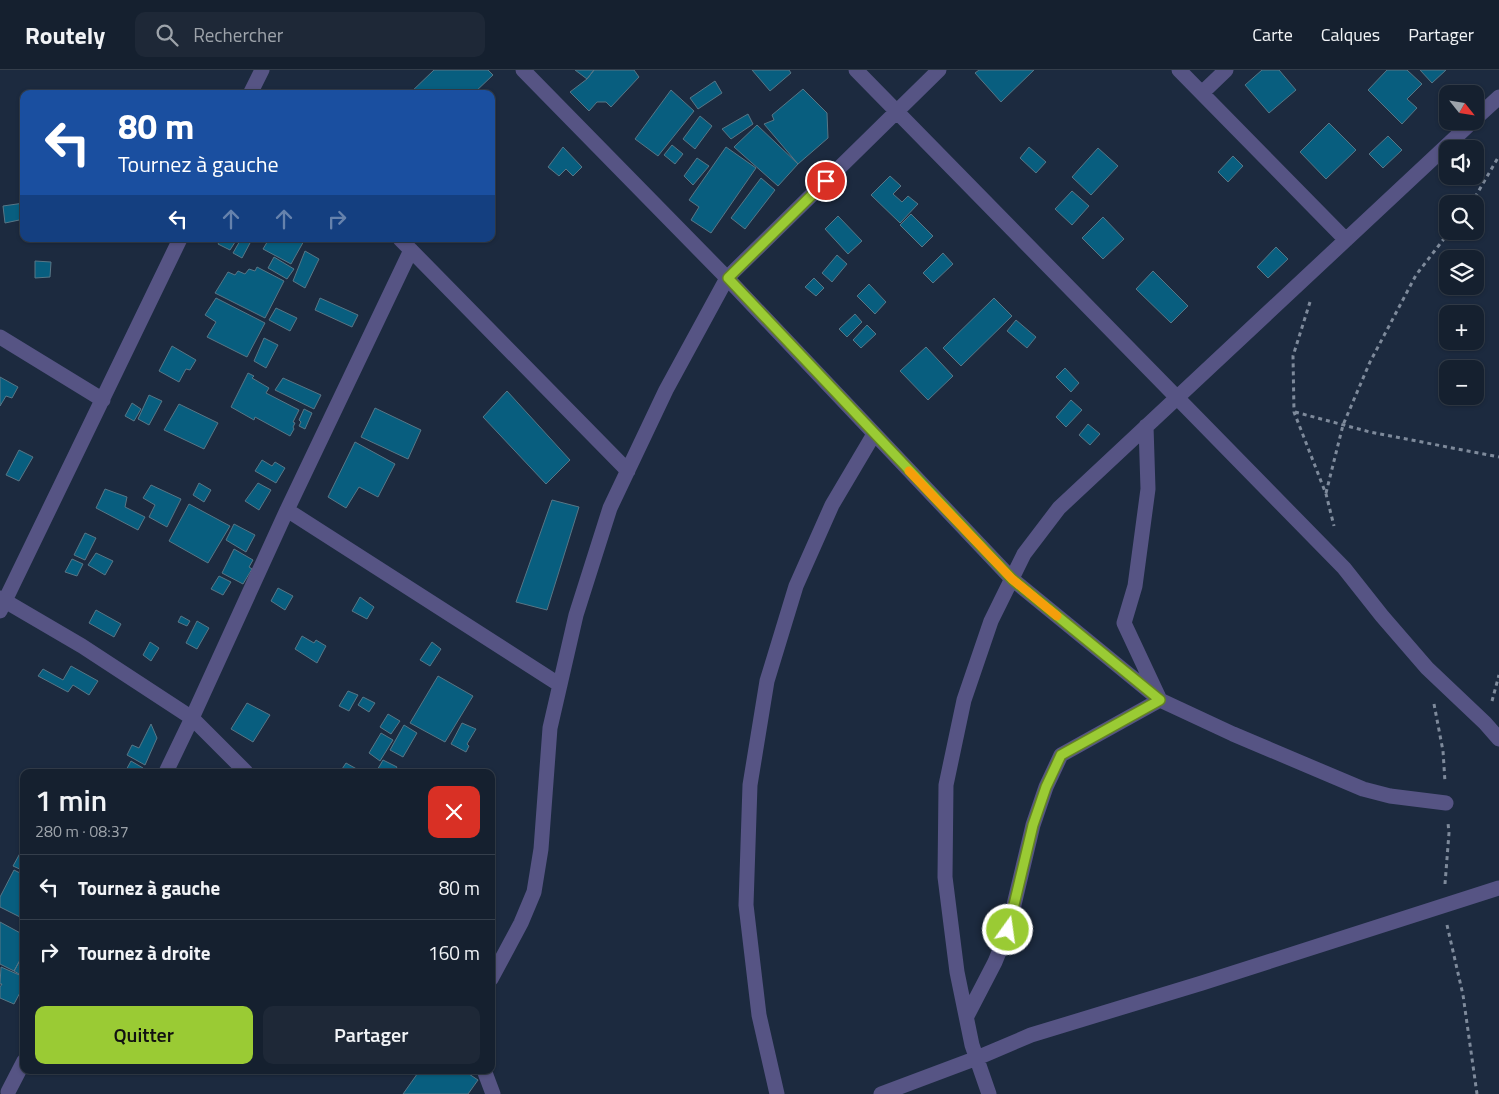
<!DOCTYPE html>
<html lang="fr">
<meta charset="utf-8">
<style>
:root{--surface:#15202f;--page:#1e2837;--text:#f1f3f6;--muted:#9da3aa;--line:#343e4b;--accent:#9acb34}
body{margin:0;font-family:"Titillium Web",sans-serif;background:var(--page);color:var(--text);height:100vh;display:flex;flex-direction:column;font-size:19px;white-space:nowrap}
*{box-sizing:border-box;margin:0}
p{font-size:16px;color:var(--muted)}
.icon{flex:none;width:28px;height:28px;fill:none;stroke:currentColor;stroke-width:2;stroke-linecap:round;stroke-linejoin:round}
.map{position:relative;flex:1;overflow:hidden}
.drawer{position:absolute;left:20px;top:699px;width:475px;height:305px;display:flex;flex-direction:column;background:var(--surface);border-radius:10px;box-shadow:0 1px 4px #0004,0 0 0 1px var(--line)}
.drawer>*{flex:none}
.banner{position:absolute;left:20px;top:20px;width:475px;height:152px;border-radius:10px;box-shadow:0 1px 4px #0004,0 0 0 1px var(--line);background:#1a4fa0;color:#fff;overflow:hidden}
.needle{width:32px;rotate:120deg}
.tools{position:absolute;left:1439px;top:15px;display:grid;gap:10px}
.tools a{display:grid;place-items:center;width:45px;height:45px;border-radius:10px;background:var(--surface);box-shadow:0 1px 4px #0004,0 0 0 1px var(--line);font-size:25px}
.pin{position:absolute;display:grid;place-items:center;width:42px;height:42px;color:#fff;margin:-21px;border:2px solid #fff;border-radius:50%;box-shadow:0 1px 5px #0007}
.me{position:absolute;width:55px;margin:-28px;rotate:14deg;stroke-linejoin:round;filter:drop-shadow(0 0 4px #0008)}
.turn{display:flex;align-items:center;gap:18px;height:105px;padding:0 15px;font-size:22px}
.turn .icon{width:65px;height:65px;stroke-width:2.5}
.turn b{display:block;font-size:35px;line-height:42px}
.lanes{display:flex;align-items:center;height:48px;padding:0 15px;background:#0003;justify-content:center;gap:25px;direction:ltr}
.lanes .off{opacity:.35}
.round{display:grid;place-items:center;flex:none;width:52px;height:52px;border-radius:10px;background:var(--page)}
.overview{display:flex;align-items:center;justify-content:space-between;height:85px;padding:0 15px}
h1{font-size:30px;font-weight:600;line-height:38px}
.action{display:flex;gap:10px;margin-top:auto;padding:10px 15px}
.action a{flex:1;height:58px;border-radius:10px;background:var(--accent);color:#111;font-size:20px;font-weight:600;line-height:58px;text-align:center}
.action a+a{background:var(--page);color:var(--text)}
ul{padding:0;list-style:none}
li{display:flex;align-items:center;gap:15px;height:65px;padding:0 15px;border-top:1px solid var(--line)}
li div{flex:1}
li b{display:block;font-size:19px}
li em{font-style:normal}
header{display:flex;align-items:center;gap:30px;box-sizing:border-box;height:70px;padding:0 25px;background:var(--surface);border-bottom:1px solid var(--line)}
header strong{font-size:24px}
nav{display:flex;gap:28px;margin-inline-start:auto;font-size:18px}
.search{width:350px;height:45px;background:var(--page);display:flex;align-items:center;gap:12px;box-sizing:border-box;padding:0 18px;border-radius:10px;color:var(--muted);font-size:19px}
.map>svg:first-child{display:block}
.building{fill:#085e7f;stroke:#587686}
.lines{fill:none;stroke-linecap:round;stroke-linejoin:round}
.path{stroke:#7e8a9b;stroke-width:3;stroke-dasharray:4 4;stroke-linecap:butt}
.minor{stroke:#565484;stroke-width:15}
.route-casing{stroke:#648422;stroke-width:12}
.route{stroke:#9acb34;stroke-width:9}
.slow{stroke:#f59e0b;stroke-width:9}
</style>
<header>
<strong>Routely</strong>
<div class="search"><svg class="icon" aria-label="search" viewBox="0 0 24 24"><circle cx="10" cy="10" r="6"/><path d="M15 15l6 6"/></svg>Rechercher</div>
<nav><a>Carte</a><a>Calques</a><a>Partager</a></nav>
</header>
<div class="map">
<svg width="1499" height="1024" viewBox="0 0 1499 1024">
<rect width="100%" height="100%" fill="#1c2a3f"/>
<!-- building -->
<path class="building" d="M434,0H488L493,5L473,24H409Z
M575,0H594L587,9Z
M594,0H634L639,7L611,37L606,32H597L589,41L570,22L587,9Z
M752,0H789L791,3L770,21Z
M979,0H1034L1001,32L975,3Z
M1262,0H1279L1296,20L1269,43L1245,15Z
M1387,0H1407L1422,14L1407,29L1417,38L1402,54L1368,20Z
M1420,0H1446L1432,13Z
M715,11L722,23L698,39L690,28Z
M803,19L827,43L828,68L798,94L764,54L774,50L772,45Z
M671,20L694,41L658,86L635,69Z
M748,44L753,54L731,69L722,59Z
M700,46L712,56L695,79L683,69Z
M1329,53L1356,80L1326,109L1300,82Z
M757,55L798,94L778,116L734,77Z
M1388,66L1402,80L1383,98L1369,84Z
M672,75L683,84L675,94L664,85Z
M563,77L582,97L573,106L566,99L559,106L548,97Z
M726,77L756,98L711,163L691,150L699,137L689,130Z
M1029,77L1046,92L1036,103L1020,88Z
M1098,78L1118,96L1091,125L1072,107Z
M1233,86L1243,96L1228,112L1218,102Z
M697,88L709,96L693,115L684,106Z
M890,106L901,116L893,124L902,132L908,126L918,134L900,153L871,125Z
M761,108L775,120L745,159L731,148Z
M1072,121L1089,136L1072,155L1055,139Z
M24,133V149L5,153L3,136Z
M911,144L933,166L922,177L900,155Z
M838,146L862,171L848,184L825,159Z
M1103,147L1124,169L1103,189L1082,168Z
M221,169H237L230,180L218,174Z
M241,169L250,173L242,188L233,183Z
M269,169H305L291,194L263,179Z
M1276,177L1288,189L1268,208L1257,197Z
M305,181L319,189L305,218L293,211Z
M943,183L953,194L933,213L923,203Z
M837,185L847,194L832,212L822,203Z
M274,187L294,199L287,209L268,198Z
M35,191L51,192L50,207L35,208Z
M257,197L284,211L265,248L215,223L228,202L235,205L238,201L245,204L249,199L255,201Z
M1153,201L1188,236L1171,253L1136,219Z
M814,208L824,218L816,226L805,217Z
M869,214L886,232L875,244L857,226Z
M216,228L265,253L247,287L207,267L216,252L205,245Z
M320,228L358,245L352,257L315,240Z
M994,228L1012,246L961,296L943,278Z
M276,238L297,248L290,261L269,250Z
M855,244L862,252L847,267L839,259Z
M1016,250L1036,267L1027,278L1007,261Z
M867,255L876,264L861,278L853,270Z
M264,268L278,275L266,298L254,291Z
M172,276L196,290L190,300L186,299L179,312L159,301Z
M926,277L953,306L928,330L900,301Z
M1065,298L1079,313L1071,322L1056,307Z
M248,303L254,306L252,308L269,318L266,323L299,340L293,352L295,353L293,357L294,359L290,366L255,347L254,350L231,337Z
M0,307L18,317L12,328L6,326L0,336Z
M283,308L321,325L314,339L275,320Z
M507,321L570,390L546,414L483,347Z
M149,325L162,331L149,355L138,349Z
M1071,330L1082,340L1066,357L1056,347Z
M132,333L141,339L134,351L125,346Z
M179,334L218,353L204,379L164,360Z
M375,338L421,360L408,389L361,367Z
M304,339L312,343L305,359L299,356L301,352L299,350Z
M1088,354L1100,364L1090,375L1079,365Z
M355,372L395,394L378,427L359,417L346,438L328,427Z
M19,380L33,387L19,411L6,405Z
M262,390L272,396L275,392L285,398L276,413L255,401Z
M199,413L211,420L204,432L193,425Z
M258,413L271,420L259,440L245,431Z
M151,415L181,429L167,457L149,447L155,435L143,428Z
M105,419L127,427L125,437L145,447L138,460L96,438Z
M552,430L579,437L547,540L516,532Z
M189,434L230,456L208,493L169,471Z
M234,454L255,465L246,482L226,470Z
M85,463L96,468L85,490L74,485Z
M234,479L253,490L249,497L252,499L243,514L222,503Z
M96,483L113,491L105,505L88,495Z
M72,489L83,494L77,506L65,502Z
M219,506L231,512L223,525L211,519Z
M278,518L293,526L285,540L271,531Z
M360,527L374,537L367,549L352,541Z
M96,540L121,554L114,567L89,553Z
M181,546L190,551L187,556L178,552Z
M197,551L209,558L197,579L186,573Z
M302,566L314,573L316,570L326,576L317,593L295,579Z
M150,572L159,578L151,591L143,585Z
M432,572L441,579L430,596L420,590Z
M71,596L98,611L89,625L73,615L68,622L38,606L43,599L63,610Z
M438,606L473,626L445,672L410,653Z
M348,621L358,625L349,641L339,636Z
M363,627L375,633L369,642L358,635Z
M247,633L270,645L253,672L231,659Z
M388,644L400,651L391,664L380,657Z
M462,653L476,659L467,674L469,676L466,682L451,674Z
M151,654L157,668L145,695L127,685L132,675L139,678Z
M404,655L417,663L403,687L390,680Z
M381,663L393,670L380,691L369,683Z
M383,690L397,697L394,702H376Z
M131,691L143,698L141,702H125Z
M346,693L362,702H340Z
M24,776V801L13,796Z
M14,800L24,805V849L0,837V827Z
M0,852L24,865V883L14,901L0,894Z
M24,883V907L14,901Z
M1,897L24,907V915L14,934L0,928V917L2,914H0Z
M420,1000H463L478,1010L468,1024H403Z"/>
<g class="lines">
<!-- path -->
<path class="path" d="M1471,134L1499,86
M1310,232L1293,286L1294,342L1326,424L1334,456
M1295,342L1370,362L1499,387
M1326,423L1343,355L1370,292L1416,205L1450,161
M1492,631L1499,605
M1434,634L1443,681L1445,712
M1445,814L1449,763L1448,753
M1447,855L1463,925L1477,1024"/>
<!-- minor -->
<path class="minor" d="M523,0L727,208L1012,509L1160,630L1233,664L1363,719L1390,726L1446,733
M856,0L1344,498L1382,546L1427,598L1485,653L1499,669
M1179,0L1346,170
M1202,23L1226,0
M250,24L262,0
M1475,49L1499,27
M400,169L628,401
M0,267L103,330
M287,440L560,615
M0,528L82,576L192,648L246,702
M0,541L180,169
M166,702L192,648L287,440L411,180
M491,909L521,853L534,822L541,779L550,658L576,545L610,438L666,320L727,208L939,0
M967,946L995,892L1008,860L1033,755L1046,717L1061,685L1160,630L1124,553L1135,516L1148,419L1146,356
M484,1000L493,1024
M8,1022L24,991
M777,1024L759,945L746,835L750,715L767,611L796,516L832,435L874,364
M881,1024L977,988L1031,965L1202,913L1499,818
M989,1024L972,975L957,902L945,807L946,715L964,630L991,551L1024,484L1059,438L1473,51"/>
</g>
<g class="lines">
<!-- route casing -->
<g class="route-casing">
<path id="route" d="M826,111L728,208L1012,509L1160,630L1061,685L1046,717L1033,755L1008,860"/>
</g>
<!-- route -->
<use href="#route" class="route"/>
<!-- slow -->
<path class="slow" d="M909,401L1012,509L1057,546"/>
</g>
</svg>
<div class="tools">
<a><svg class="needle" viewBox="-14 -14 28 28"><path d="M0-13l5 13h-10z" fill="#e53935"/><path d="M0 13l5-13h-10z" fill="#9da3aa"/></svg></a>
<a><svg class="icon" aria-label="sound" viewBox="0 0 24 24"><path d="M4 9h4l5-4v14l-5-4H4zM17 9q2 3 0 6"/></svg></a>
<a><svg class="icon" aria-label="search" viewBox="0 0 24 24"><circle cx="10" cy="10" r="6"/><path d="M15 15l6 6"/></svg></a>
<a><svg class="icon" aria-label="layers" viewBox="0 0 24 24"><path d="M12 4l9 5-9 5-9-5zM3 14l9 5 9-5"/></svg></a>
<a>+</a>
<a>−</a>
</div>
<div class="pin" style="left:826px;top:111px;background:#d93025"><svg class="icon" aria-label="arrive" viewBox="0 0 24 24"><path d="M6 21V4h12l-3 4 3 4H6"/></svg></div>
<svg class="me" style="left:1008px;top:860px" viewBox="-20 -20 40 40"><circle r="17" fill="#9acb34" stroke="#fff" stroke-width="3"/><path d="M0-11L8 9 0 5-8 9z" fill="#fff"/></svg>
<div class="banner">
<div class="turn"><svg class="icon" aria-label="left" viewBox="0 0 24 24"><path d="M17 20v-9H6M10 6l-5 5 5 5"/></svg><div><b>80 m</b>Tournez à gauche</div></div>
<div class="lanes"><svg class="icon" aria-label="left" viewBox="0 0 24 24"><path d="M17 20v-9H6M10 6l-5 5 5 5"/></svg><svg class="icon off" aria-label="ahead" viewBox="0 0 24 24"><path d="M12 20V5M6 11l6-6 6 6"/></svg><svg class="icon off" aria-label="ahead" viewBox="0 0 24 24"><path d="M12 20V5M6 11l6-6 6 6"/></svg><svg class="icon off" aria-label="right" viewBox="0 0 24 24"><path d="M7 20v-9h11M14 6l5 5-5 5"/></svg></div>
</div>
<section class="drawer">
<div class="overview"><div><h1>1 min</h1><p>280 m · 08:37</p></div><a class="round" style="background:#d93025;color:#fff"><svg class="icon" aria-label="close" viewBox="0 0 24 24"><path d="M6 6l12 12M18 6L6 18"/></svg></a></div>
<ul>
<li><svg class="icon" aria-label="left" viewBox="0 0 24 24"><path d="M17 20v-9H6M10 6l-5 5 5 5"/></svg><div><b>Tournez à gauche</b></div><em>80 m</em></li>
<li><svg class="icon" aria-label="right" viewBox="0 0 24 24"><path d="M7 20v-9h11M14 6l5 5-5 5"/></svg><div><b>Tournez à droite</b></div><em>160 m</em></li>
</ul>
<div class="action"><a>Quitter</a><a>Partager</a></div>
</section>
</div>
